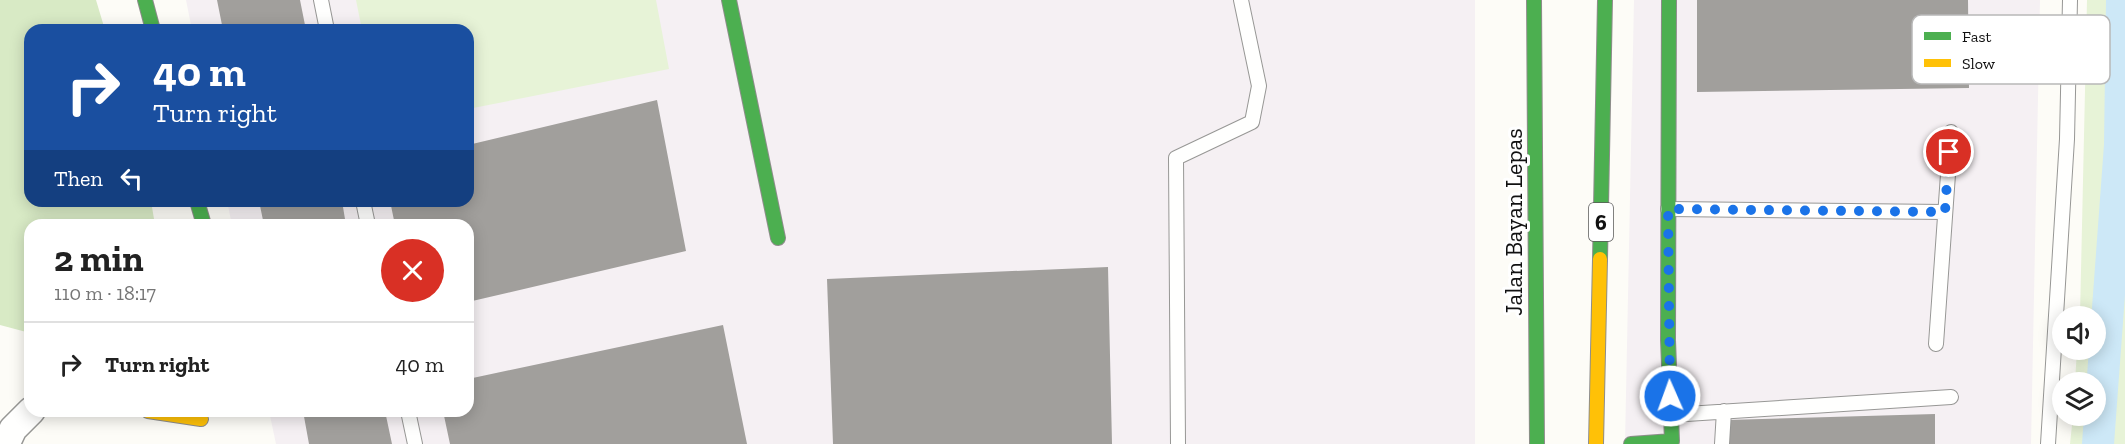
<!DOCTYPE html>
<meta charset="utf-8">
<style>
:root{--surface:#fff;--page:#f2f2f2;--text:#222;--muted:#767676;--line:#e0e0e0}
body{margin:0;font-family:"Zilla Slab",serif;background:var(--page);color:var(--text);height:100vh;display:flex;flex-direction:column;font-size:22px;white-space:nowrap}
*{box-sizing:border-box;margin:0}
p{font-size:20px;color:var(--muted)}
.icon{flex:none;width:33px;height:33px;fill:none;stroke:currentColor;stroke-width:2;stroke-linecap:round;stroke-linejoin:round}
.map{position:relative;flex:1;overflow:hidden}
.panel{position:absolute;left:24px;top:219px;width:450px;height:198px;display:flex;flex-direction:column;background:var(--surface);border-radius:18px;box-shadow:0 3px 15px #0003}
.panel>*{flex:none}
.top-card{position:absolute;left:24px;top:24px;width:450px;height:183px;border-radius:18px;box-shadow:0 3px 15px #0003;background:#1a4fa0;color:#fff;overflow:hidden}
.fabs{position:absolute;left:2052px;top:306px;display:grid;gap:12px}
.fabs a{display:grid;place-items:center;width:54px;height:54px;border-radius:50%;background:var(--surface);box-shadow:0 3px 15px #0003;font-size:30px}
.pin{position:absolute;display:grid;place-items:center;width:51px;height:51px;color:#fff;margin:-26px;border:3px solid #fff;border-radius:50%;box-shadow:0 2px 6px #0007}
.me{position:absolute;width:66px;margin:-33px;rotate:358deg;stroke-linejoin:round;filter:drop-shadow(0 0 4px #0008)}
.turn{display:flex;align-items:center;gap:21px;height:126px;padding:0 30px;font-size:27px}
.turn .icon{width:78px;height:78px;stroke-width:2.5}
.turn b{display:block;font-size:42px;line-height:51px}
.then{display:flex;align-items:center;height:57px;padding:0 30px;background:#0003;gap:12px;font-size:22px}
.round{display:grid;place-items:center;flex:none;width:63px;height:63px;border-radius:32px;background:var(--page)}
.summary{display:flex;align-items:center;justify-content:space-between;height:102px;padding:0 30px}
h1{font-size:36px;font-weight:800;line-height:45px}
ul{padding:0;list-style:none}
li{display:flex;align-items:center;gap:18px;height:84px;padding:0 30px;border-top:2px solid var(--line)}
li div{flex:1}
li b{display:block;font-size:22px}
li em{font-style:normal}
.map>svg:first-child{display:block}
.industrial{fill:#f5f0f3}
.green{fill:#e7f3d7}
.forest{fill:#d8eac5}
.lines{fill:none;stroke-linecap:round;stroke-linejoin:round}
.canal{stroke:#cde8f7;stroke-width:32}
.building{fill:#a19f9c}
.lane-casing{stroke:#979795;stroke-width:16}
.street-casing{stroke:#979795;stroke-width:30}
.fast-casing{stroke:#8e8d8b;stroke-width:16}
.slow-casing{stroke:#8e8d8b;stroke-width:16}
.lane{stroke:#fffffe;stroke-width:14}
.street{stroke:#fffffe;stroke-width:27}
.fast{stroke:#4caf50;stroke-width:14}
.slow{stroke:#ffc107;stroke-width:14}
.route{stroke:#1a73e8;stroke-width:10;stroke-dasharray:0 18}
.labels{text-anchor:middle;stroke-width:6;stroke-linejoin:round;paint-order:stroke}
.shield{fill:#fff;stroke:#585858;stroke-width:1.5}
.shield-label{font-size:22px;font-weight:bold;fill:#111}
.street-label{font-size:24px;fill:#111;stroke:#fff}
.key{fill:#fff;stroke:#b8b8b8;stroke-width:1.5}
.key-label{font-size:16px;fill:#111}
</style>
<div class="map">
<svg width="2125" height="444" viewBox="0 0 2125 444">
<rect width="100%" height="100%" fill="#fdfcf7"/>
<!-- industrial -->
<path class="industrial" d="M186,0H1475V444H276L269,411H468V225H232L227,201H468V30H192Z
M1634,0H2040L2031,444H1625Z"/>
<!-- green -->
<path class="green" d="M356,0H656L669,69L468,109V30H362Z
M2087,0H2125V444H2070L2073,416H2096V382H2075L2077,350H2096V316H2080Z"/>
<!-- forest -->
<path class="forest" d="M0,0H96L105,30H30V201H151L155,225H30V333L0,325Z"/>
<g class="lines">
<!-- canal -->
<path class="canal" d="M2098,444L2120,145L2122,0"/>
</g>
<!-- building -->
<path class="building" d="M217,0H300L306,30H223Z
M1697,0H1968L1969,88L1697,92Z
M657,100L686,251L468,302V225H395L390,201H468V145Z
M259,201H342L346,225H264Z
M1108,267L1112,444H833L827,279Z
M723,325L747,444H450L443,411H468V379Z
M303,411H385L392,444H309Z
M1935,414V444H1727L1726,420Z"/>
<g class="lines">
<!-- lane casing -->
<g class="lane-casing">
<path id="lane" d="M321,0L327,30
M363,201L368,225
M1668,209L1945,212
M1936,344L1951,132
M408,411L415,444
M1671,415L1951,397
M1178,444L1176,158L1252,122L1259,86L1241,0
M1722,444L1724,411
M2048,444L2067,139L2070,0"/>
</g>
<!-- street casing -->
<g class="street-casing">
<path id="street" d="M6,444L13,429L31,411"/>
</g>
<!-- fast casing -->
<g class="fast-casing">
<path id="fast" d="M145,0L153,30
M729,0L778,238
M1534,0L1537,444
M197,201L204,225
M1600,259L1605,0
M1631,444L1672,441L1668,340L1669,0"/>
</g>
<!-- slow casing -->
<g class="slow-casing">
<path id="slow" d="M148,411L201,419
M1596,444L1600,259"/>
</g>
<!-- lane -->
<use href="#lane" class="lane"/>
<!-- street -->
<use href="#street" class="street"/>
<!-- fast -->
<use href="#fast" class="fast"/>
<!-- slow -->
<use href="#slow" class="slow"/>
</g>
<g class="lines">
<!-- route -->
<path class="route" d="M1670,396L1668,209L1945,212L1949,152"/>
</g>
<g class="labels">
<!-- shield labels -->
<rect class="shield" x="1589" y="203" width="24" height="38" rx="4.5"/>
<g class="shield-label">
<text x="1601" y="230">6</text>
</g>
<!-- street labels -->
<g class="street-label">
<text transform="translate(1514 222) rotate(-90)" y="8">Jalan Bayan Lepas</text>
</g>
</g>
<!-- legend -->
<rect x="1912" y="15" width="198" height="69" rx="9" class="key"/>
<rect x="1924" y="32" width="27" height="8" fill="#4caf50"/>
<rect x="1924" y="59" width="27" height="8" fill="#ffc107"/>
<g class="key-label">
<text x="1962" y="42">Fast</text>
<text x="1962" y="69">Slow</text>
</g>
</svg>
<div class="fabs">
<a><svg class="icon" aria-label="sound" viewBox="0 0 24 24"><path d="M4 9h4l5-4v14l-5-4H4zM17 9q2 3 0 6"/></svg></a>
<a><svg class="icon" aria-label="layers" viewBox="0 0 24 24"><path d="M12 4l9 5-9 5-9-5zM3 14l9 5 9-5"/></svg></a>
</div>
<div class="pin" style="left:1949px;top:152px;background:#d93025"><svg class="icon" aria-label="arrive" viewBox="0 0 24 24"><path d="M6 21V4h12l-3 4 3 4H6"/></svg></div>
<svg class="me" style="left:1670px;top:396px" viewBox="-20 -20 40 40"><circle r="17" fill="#1a73e8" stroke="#fff" stroke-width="3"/><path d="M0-11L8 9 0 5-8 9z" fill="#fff"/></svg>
<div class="top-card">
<div class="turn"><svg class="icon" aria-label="right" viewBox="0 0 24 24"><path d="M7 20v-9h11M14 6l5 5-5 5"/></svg><div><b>40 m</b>Turn right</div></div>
<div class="then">Then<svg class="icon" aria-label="left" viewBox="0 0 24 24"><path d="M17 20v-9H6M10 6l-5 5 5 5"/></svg></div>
</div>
<section class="panel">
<div class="summary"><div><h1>2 min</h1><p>110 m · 18:17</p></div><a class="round" style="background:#d93025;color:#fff"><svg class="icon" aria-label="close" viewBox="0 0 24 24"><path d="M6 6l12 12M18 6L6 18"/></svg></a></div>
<ul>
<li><svg class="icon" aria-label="right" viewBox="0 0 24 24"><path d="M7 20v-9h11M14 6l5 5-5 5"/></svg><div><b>Turn right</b></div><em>40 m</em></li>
</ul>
</section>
</div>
